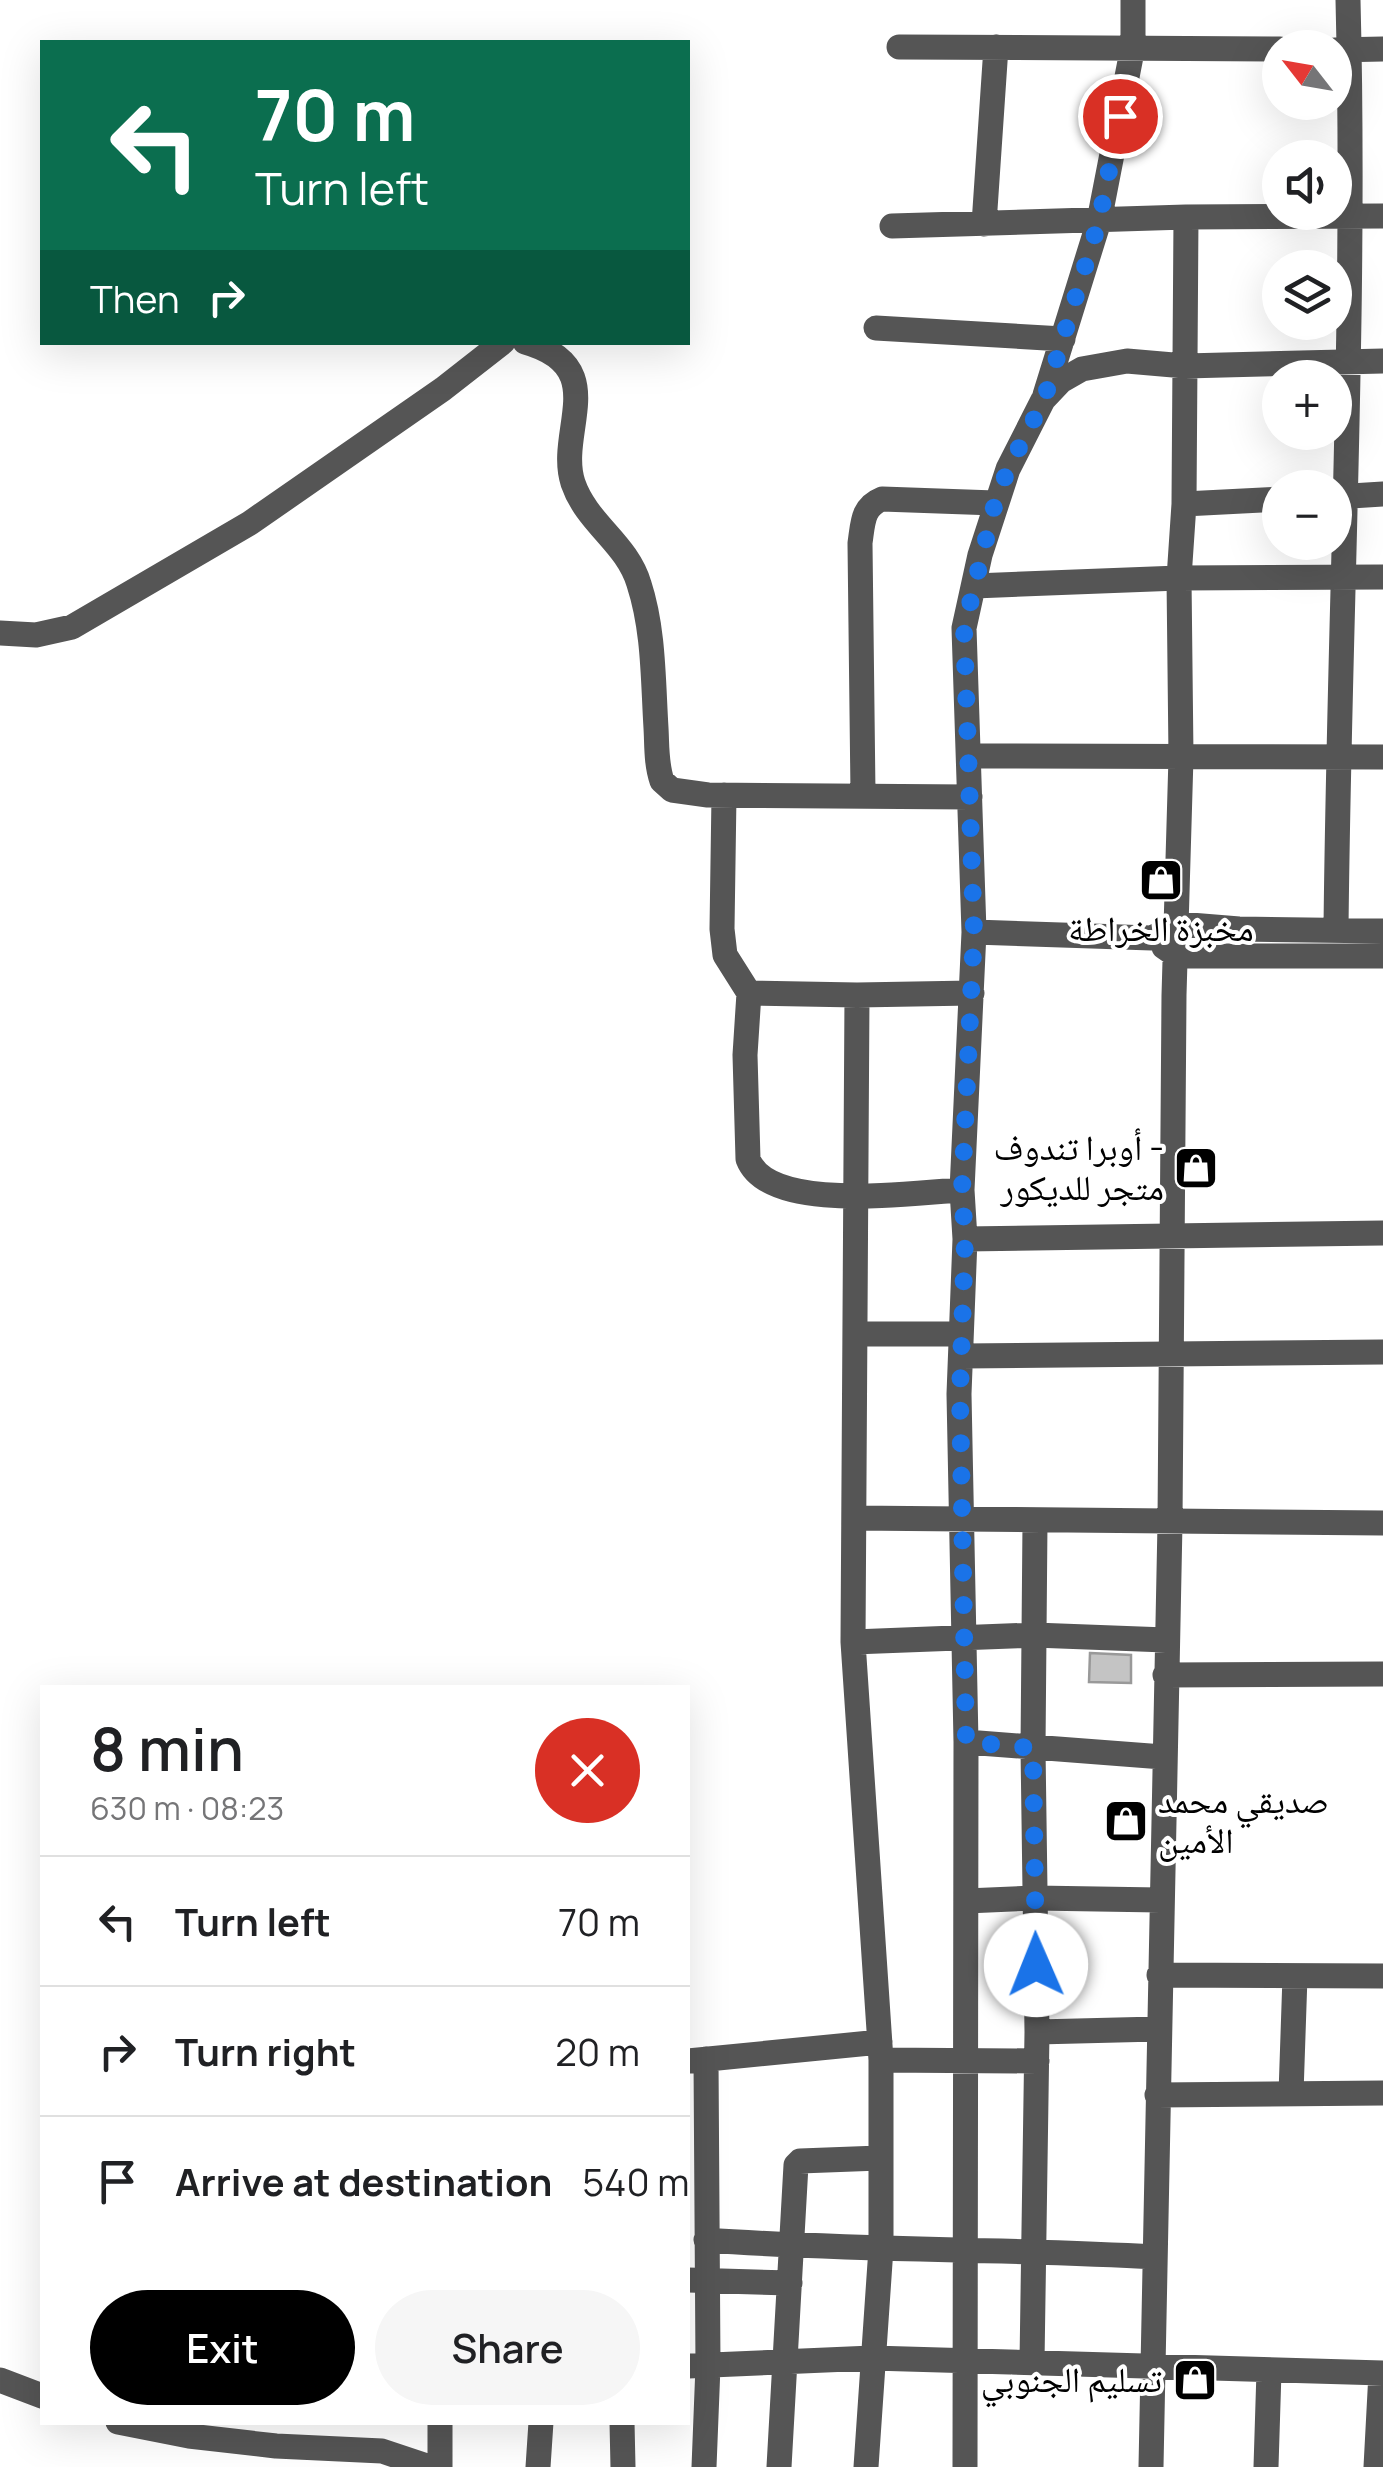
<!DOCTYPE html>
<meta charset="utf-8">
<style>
:root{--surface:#fff;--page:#f6f6f6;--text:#202124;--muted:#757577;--line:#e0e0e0;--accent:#000}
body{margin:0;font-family:Manrope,"Noto Naskh Arabic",sans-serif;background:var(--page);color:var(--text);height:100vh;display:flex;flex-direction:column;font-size:38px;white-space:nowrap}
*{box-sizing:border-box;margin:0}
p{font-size:32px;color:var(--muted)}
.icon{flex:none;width:55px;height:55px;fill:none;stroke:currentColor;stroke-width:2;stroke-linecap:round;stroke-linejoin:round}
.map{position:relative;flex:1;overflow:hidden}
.panel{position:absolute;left:40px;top:1685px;width:650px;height:740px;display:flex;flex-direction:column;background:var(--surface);border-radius:0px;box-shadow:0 10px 40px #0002}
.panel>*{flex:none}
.banner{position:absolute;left:40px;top:40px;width:650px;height:305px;border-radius:0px;box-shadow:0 10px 40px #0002;background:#0b6e4f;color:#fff;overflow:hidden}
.needle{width:65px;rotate:301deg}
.fabs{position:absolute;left:1262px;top:30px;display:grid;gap:20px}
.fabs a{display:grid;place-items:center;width:90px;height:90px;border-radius:50%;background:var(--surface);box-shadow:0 10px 40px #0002;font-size:50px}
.pin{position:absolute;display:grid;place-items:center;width:85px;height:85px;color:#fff;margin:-42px;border:5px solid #fff;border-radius:50%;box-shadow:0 2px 10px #0007}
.me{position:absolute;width:110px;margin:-55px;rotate:359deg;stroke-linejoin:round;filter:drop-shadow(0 0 8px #0008)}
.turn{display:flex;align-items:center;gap:35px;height:210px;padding:0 50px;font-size:45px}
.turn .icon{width:130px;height:130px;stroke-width:2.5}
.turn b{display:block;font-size:70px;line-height:85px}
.then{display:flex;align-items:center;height:95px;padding:0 50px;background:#0003;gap:20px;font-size:38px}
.round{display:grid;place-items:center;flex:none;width:105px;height:105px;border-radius:52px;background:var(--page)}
.headline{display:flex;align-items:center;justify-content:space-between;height:170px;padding:0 50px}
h1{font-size:60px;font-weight:600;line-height:75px}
.action{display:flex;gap:20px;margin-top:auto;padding:20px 50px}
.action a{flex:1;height:115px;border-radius:60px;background:var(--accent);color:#fff;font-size:40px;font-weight:600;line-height:115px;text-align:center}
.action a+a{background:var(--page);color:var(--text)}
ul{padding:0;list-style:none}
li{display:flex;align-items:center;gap:30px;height:130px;padding:0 50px;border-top:2px solid var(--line)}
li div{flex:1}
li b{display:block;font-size:38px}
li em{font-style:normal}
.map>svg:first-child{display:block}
.building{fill:#c4c4c4;stroke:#999;stroke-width:2.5}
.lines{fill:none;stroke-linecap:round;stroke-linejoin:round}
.minor{stroke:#555;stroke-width:25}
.route{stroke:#1a73e8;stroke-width:18;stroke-dasharray:0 32.4}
.labels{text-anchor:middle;stroke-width:8;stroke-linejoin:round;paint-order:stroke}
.poi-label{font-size:35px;fill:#000;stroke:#fff;text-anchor:end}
</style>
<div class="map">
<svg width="1383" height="2467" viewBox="0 0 1383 2467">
<rect width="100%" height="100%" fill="#fff"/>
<!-- building -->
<path class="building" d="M1090,1653L1131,1655V1683L1089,1682Z"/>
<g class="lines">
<!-- minor -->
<path class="minor" d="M899,47L1280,49
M1335,50L1383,49
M984,224L996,47
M892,226L1186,217L1383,216
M876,328L1063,339
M525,342C613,367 556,431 573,483C587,524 627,543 639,584C654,630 653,680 656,728C657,745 656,764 662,781L672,790L708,795L970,797
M1045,395L1099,221L1133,46V0
M1335,497L1383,494
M1184,504L1280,499
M974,586L1179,578L1383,577
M0,633L36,635L72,627L250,523L443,389L503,342
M969,756L1383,757
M863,794L860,543C863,523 862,507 882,499L995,503
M724,795L722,929L725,955L749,993
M1336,930C1339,620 1356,310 1348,0
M974,932L1152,938L1178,924L1239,929L1383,931
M1164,947L1177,956H1383
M857,995L749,993L745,1055L748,1159C769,1214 914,1192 962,1190
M965,1239L1383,1233
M855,1334H960
M962,1356L1383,1352
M854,1518L1383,1523
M853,1642L1034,1635L1166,1640
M1165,1675L1383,1674
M966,1742L1163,1757
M966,1901L1035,1898L1160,1900
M1159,1975L1383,1976
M1037,2032L1158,2029
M881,2060L1037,2061
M688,2061L880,2042
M1291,2094L1295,1976
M1157,2095L1383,2093
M706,2240C856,2251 1005,2248 1155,2257
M688,2280L790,2283
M1032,2362L1037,2032L1033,1748L1035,1522
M688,2366L872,2358L1383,2373
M0,2380L42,2396
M118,2422L189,2436L276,2446L382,2451L430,2467
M622,2422L623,2467
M440,2467V2422
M538,2467L541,2422
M704,2467L708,2366L706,2059
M779,2467L796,2165L800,2161L880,2158
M866,2467L881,2248V2060L853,1642L857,995L972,993
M965,2467L966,1742L959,1394L965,1239L962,1190L974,932L964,628L980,555L1008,469L1043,400L1061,381L1082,369L1127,361L1185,366L1383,361
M1151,2467L1170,1523L1174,995L1181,757L1179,578L1184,504L1186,217
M1266,2467L1269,2371
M1376,2467L1381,2373"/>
</g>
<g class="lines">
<!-- route -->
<path class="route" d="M1036,1965L1033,1748L966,1742L960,1394L965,1239L962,1190L974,932L964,628L995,503L1008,469L1044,400L1099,221L1120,116"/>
</g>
<!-- icons -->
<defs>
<g id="shop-square" transform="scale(2.25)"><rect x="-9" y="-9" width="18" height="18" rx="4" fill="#000" stroke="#fff"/><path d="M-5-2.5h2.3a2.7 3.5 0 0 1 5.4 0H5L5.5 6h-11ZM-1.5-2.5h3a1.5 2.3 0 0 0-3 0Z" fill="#fff"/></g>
</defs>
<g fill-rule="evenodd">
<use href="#shop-square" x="1161" y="880"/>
<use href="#shop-square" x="1196" y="1168"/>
<use href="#shop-square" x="1126" y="1821"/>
<use href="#shop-square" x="1195" y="2380"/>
</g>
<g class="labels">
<!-- poi labels -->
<g class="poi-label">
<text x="1161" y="941" text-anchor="middle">مخبزة الخراطة</text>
<text x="1164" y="1160">أوبرا تندوف -<tspan x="1164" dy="40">متجر للديكور</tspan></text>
<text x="1158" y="1813" text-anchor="start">صديقي محمد<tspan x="1158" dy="40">الأمين</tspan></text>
<text x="1162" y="2392">تسليم الجنوبي</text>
</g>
</g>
</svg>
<div class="fabs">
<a><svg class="needle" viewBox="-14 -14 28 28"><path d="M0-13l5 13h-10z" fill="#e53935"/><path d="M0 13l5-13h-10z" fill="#757577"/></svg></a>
<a><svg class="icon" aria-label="sound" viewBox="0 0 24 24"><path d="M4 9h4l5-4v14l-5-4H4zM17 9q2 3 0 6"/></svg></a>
<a><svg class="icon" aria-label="layers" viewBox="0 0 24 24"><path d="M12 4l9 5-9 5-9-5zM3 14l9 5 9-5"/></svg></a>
<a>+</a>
<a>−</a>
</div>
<div class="pin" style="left:1120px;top:116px;background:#d93025"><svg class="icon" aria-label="arrive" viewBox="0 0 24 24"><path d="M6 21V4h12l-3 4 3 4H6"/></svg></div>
<svg class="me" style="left:1036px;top:1965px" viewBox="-20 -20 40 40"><circle r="19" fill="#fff"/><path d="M0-13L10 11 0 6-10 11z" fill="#1a73e8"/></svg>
<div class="banner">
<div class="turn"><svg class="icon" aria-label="left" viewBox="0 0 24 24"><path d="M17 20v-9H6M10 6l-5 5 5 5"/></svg><div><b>70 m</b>Turn left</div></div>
<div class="then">Then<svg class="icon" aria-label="right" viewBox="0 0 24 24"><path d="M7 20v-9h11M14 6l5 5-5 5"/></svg></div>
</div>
<section class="panel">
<div class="headline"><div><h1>8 min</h1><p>630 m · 08:23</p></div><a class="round" style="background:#d93025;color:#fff"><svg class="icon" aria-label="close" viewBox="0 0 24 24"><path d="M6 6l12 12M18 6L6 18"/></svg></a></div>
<ul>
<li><svg class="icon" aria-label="left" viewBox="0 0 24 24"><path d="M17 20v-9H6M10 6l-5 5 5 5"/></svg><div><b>Turn left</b></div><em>70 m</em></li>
<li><svg class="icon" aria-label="right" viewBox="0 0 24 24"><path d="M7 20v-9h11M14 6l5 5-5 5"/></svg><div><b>Turn right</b></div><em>20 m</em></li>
<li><svg class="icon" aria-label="arrive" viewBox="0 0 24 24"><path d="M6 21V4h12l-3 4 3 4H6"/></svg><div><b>Arrive at destination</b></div><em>540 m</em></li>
</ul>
<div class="action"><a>Exit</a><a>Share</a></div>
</section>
</div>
